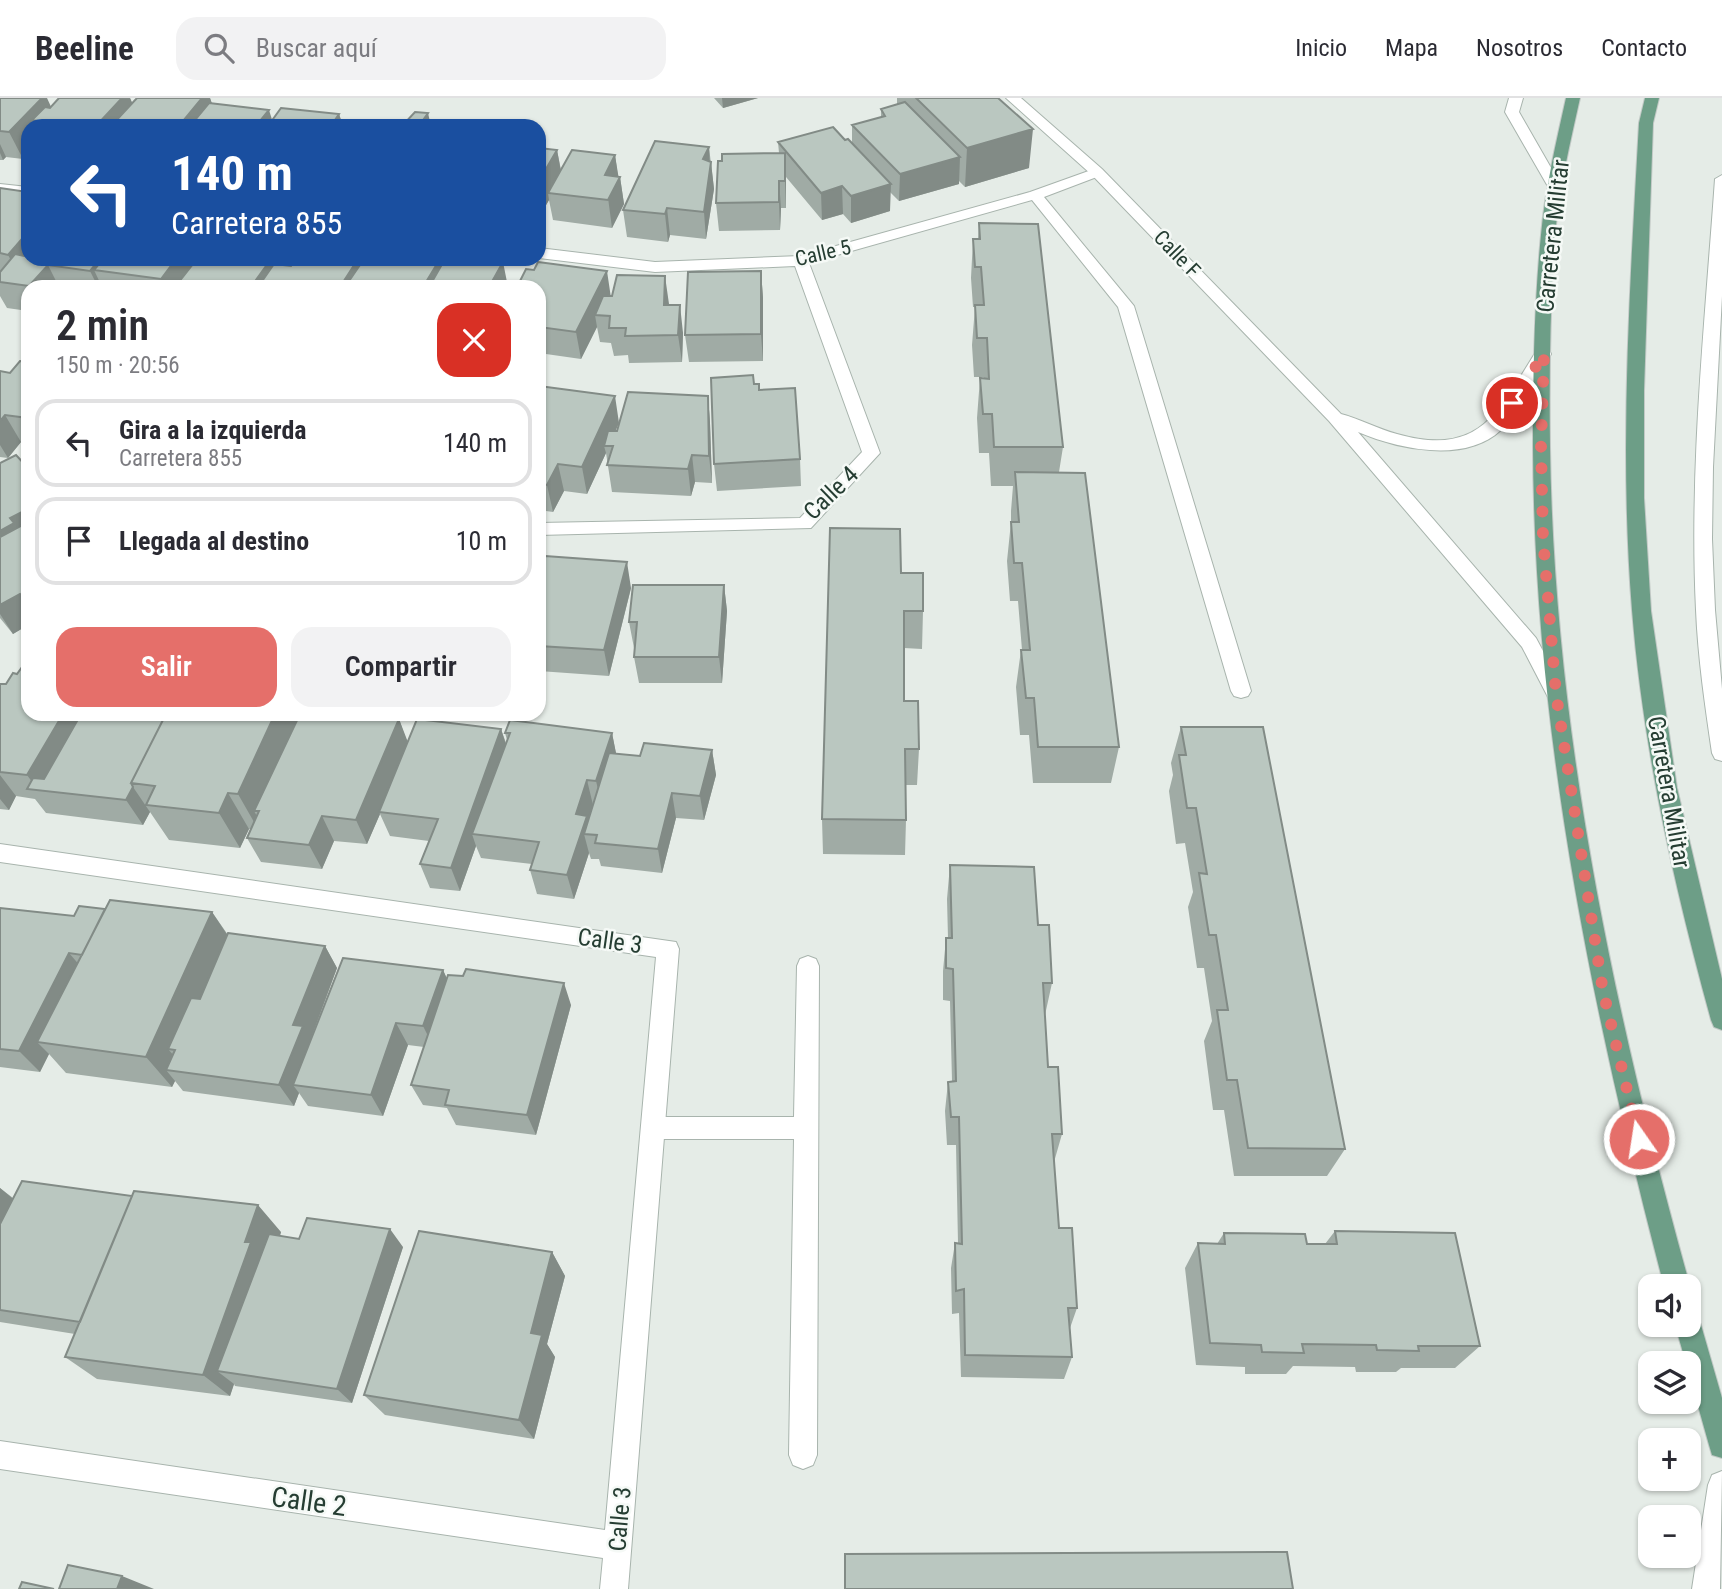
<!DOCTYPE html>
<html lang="es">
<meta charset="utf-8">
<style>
:root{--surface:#fff;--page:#f2f2f3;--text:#2b2b33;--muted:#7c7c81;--line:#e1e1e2;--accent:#e56f6a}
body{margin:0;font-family:"Roboto Condensed",sans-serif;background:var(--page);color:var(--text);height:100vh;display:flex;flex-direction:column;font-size:26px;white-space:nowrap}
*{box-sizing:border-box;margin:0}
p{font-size:23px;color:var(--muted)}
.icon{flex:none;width:38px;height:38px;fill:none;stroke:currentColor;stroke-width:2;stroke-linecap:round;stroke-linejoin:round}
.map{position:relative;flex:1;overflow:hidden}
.sheet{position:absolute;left:21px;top:182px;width:525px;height:441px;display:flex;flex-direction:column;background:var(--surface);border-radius:21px;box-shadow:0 2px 5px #0004}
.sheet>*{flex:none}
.top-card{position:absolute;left:21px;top:21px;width:525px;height:147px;border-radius:21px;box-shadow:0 2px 5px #0004;background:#1a4fa0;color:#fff;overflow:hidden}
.fabs{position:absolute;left:1638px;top:1176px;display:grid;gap:14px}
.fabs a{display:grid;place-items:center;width:63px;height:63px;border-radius:14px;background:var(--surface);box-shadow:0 2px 5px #0004;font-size:35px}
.pin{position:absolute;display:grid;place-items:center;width:60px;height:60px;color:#fff;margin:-30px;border:4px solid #fff;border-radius:50%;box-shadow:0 2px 7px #0007}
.me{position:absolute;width:77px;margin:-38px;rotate:347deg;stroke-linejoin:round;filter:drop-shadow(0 0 5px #0008)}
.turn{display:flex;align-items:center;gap:24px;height:147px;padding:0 35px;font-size:32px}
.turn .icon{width:91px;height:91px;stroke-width:2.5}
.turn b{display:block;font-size:49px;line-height:60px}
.round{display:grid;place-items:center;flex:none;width:74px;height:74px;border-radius:21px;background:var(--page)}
.headline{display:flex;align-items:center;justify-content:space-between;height:119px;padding:0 35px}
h1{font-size:42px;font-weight:600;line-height:52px}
.primary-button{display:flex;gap:14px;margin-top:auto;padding:14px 35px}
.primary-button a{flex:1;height:80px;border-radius:21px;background:var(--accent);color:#fff;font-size:28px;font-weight:600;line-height:80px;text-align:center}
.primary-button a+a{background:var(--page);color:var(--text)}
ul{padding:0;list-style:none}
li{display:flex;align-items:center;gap:21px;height:88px;margin:0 14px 10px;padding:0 21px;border:4px solid var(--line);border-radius:21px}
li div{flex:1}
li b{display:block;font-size:26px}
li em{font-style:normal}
header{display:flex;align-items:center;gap:42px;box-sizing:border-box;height:98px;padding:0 35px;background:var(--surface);border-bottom:2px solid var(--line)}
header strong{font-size:33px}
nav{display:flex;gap:38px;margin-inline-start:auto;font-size:24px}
.search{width:490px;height:63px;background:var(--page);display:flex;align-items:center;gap:18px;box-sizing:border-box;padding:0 24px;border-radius:21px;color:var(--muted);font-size:26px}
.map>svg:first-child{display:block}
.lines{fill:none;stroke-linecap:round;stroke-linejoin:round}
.service-casing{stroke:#a8b4ad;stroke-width:2}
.minor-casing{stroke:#a8b4ad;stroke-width:2}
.tertiary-casing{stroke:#a8b4ad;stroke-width:2}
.primary-casing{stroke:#c2c9c6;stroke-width:2}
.service{fill:#fff;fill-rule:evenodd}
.minor{fill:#fff;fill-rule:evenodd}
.tertiary{fill:#fff;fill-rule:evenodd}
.primary{fill:#6d9e87;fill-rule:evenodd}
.wall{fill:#a0aba5}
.shaded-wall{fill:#828b86}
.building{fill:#bac7c0;stroke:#828b86;stroke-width:2}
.route{stroke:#e56f6a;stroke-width:12;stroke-dasharray:0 21.6}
.labels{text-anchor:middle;stroke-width:5;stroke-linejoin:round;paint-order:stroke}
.far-street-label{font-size:21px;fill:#253d32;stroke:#f5f9f6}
.street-label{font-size:24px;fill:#253d32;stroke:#f5f9f6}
.near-street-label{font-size:28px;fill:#253d32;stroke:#f5f9f6}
</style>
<header>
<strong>Beeline</strong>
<div class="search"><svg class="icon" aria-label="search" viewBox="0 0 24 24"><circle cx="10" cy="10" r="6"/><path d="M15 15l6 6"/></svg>Buscar aquí</div>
<nav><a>Inicio</a><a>Mapa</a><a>Nosotros</a><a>Contacto</a></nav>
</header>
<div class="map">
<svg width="1722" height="1491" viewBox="0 0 1722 1491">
<rect width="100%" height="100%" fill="#e5ece7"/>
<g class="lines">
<!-- service casing -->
<g class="service-casing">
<path id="service" d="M808,858L816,861L819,868L817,1357L813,1367L803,1371L793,1367L789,1357L794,1041H655L647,1038L643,1030L647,1022L655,1019H794L797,868L800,861Z"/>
</g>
<!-- minor casing -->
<g class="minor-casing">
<path id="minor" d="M1509,0H1523L1519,14L1562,89L1560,92H1550L1505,14Z
M1097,70L1104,74L1102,77L1044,99L1134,208L1251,593L1248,598L1241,600L1234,598L1231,593L1118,209L1032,102L809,165L880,355L811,430L539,437V425L800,420L862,354L795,168L655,174L539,160V150L655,164L800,158L1030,94Z
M1722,77V198L1713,369L1712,441L1715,512L1722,591V663L1715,661L1712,655C1705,607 1698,560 1696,512C1689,368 1705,224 1715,81Z
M0,86L28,89V97L0,94Z
M0,746L676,844L679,851L628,1491H600L603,1460L0,1371V1343L605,1432L656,859L0,764Z
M1722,1373L1720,1491H1692L1708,1387L1712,1377Z"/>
</g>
<!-- tertiary casing -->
<g class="tertiary-casing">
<path id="tertiary" d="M1006,0H1021L1102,71L1341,316C1360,321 1378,331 1397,336C1482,360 1499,312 1537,252H1549L1551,256C1536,282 1523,311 1501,332C1465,366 1398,351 1358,334L1536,540L1566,596L1563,601L1556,603L1549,601L1522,549L1329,323L1092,77Z"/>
</g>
<!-- primary casing -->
<g class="primary-casing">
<path id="primary" d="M1566,0H1580C1570,45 1559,91 1555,137C1550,207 1549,278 1550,349C1554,634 1614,914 1690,1188L1689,1190L1664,1188C1592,913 1534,634 1533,348C1533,278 1534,207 1541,137C1545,91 1556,45 1566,0Z
M1645,0H1659L1653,25L1644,293V400L1651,513L1677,690L1722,881V932L1714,929L1711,922C1674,787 1643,651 1632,512C1619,350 1630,187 1639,25Z
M1689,1214L1697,1218L1701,1227L1722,1300V1360L1712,1357L1709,1347L1689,1276V1265H1686L1675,1227H1689Z"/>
</g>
<!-- service -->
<use href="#service" class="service"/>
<!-- minor -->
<use href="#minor" class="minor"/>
<!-- tertiary -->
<use href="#tertiary" class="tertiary"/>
<!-- primary -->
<use href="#primary" class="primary"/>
</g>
<!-- wall -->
<path class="wall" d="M0,0L51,9L59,0H130L132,5L137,0H210L212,6L272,23L339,16L343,28H28V55L23,61L6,59L3,62H0Z
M714,0H758L723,10Z
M897,0H998L1029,70L965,89L959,83V86L899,103L890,94V113L851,125L843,116L822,122L786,79V110H781L780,132L719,133L716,105L722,63L779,55L778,44L845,42L852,46V27L881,19V11L897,6Z
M709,49L714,91L706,141L670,137L668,144L627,139L623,112Z
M539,50L557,52L561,72L615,57L618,79H620L624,106L612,130L553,122L549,102L539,119Z
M0,90L28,161H285L287,168L508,189H28V213L7,210L0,198Z
M979,125L1063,349L1059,374L1119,649L1111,685H1033L1029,637H1020L1016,589L1021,552H1022L1018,503H1010L1007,463L1011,424V413L1013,388H991L989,355H979L977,320L980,280H984L983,279H974L972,247L975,209H973L971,180L973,141H978Z
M761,173L763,200V263L689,264L685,237Z
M539,189L669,207L683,235L682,264L629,265L628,257L614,258L611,245L600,244L597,229L581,261L539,255Z
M28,264V345L21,344L8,360L0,359V273L10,275Z
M754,286L759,292L800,361L801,388L717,393L714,366Z
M539,288L615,333H617L708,298L710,325L712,385L695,384L691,398L612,394L606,355L587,396L564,393L553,414L539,412Z
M0,365L28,370V527L13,536L0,520Z
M901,475L923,513L922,551L904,550V603L919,651L917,687H906V722L905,757L823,756L822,721Z
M539,476L631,490L609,578L539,573Z
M724,487L727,513L722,585H639L634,559L635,550H634L629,524Z
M0,586L28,616H293L297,623L399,621L407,644L501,631L506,645L507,642L505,635H612L616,656L640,658L712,652L716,677L704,722L676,720L662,775L601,768L599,761H591L589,755L574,801L537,796L530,772L532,766L481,760L476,748L460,793L430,790L420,766L429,743L390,738L380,716L367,746L334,743L322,771L261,764L247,740L251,731H249L240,750L169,742L150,714L143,727L46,715L35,701L16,698L9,712L0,711Z
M1181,629L1345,1051L1327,1078H1234L1224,1012H1213L1204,943L1212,923L1204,870H1197L1188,809L1193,794L1185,745L1176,746L1169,693L1173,677L1171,665Z
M950,767L1038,827L1052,885L1045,917L1048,969L1062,1036L1054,1064L1059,1130L1077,1210L1070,1230L1072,1259L1064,1281L961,1279L959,1215L952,1216L951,1170L955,1145H958L956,1047H947L945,1013L948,984L952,983L950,903L943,902V873L946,840H948L947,801Z
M0,810L74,818L105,811L212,814L228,837L325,848L337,870L311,941L443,872L447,881L571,907L536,1037L456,1027L447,1010L423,1007L411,987L424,949L408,947L383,1018L308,1008L299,995L294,1008L183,993L175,983L172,989L66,975L49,956L40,974L0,969Z
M0,1090L13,1100L281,1134L280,1138L299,1141L403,1149L352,1305L235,1288L234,1286L230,1298L97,1281L65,1259L75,1236L0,1224Z
M1335,1133L1480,1248L1455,1270H1401L1396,1274H1356L1355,1269L1293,1268L1286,1276H1245V1269L1196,1267L1185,1170L1198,1145L1217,1146L1224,1135L1307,1146H1325Z
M552,1154L565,1178L547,1246L555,1259L534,1341L385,1317L364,1297Z"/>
<!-- shaded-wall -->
<path class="shaded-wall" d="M42,0H47L58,24L32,22L35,28H28V38L24,37L28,46V55L23,61L9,34Z
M122,0H130L139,20L132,28H96Z
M202,0H210L217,20L211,28H179Z
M722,0H758L723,10Z
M269,12L274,28H256Z
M428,15L431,28H419Z
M339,16L343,28H331Z
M1033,31L1029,70L965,89L967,50Z
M0,46L6,59L3,62L0,55Z
M709,49L710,70L711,64L714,91L706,141L704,114L703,61Z
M557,52L562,79L548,95L549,102L539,119V83Z
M785,55L786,82V110L785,83Z
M615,57L619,82L620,79L624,106L612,130L605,77Z
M960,59L959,86L899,103L900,76Z
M779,83L781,110L780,132L779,104Z
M891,86L890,113L851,125V98Z
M842,88L843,116L822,122L821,95Z
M667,110L670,137L668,144L665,116Z
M28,134V161L23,184L8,157Z
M100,161H135L94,172L102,189H98L90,173Z
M176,161H209L187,189H164L161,181Z
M271,161H285L290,176L281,189H251Z
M358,161H374L366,189H340Z
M440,161H452L446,189H423Z
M503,164L508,189H489Z
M48,167L59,189H29V188Z
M607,173L611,200L595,217L597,229L581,261L576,234Z
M761,173L763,200V263L761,236Z
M665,178L669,206L667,235L664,207Z
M680,207L683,235L682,264L678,237Z
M615,298L619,325L609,348H604L606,355L587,396L582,369Z
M708,298L710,325L712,385L709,358Z
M5,317L21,344L8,360L0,347V323Z
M692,357L695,384L691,398L688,371Z
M558,366L564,393L553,414L547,387Z
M28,411V446L0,444V433L10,420Z
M627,464L631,490L609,578L604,552Z
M724,487L727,513L722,585L719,559Z
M20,496L28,509V527L13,536L0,516V507Z
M63,616H96L38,692L27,677Z
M275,616H293L302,634L259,713H254L261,725L258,731L238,696Z
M399,621L409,647L379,714L380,716L367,746L356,722Z
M501,631L509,656L472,736L476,748L460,793L451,770Z
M612,635L617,660L602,708L596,683Z
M712,652L716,677L704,722L700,698Z
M0,677L16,698L9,712L0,701Z
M587,682L593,707L584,736L589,755L574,801L567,777L576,716Z
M133,689L150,714L143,727L126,702Z
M228,695L249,731L240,750L219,715Z
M672,695L676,720L662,775L658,751Z
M322,718L334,743L322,771L309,747Z
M212,814L234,847L175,952L168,951L182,967L166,972L175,983L172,989L146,959Z
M325,848L337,870L311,940L317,950L293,987L299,995L294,1008L279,987L293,927Z
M69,855L88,877L37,944L49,956L40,974L19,953Z
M443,872L453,894L434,950L423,928Z
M564,885L571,907L536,1037L527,1017Z
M396,925L408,947L383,1018L371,997Z
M0,1090L18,1105L0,1144Z
M258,1107L281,1134L271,1165L217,1273L234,1286L230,1298L203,1277L245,1144Z
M390,1131L403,1149L352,1305L337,1291Z
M552,1154L565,1178L547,1246L555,1259L534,1341L519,1322L531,1235Z
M122,1478L154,1491H117Z"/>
<!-- building -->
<path class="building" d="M0,0H42L9,34L0,33Z
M59,0H122L96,28H33L38,23L32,22L45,9L50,10Z
M137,0H202L179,28H111Z
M916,0H998L1033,31L967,50Z
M905,4L960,59L900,76L852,27L885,18L881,11Z
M209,5L269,12L256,28H190Z
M281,10L339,16L331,28H268Z
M415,14L428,15L419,28H402Z
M833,29L845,42L848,41L891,86L851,98L842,88L821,95L778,44Z
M655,43L709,49L703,61L711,64L704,114L667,110L665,116L623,112Z
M539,50L557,52L539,83Z
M572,52L615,57L605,77L620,79L608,102L548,95Z
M785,55V83H779V104L716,105L718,63H722V56Z
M0,90L28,94V134L8,157L0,155Z
M979,125L1038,126L1063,349H994L992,316H983L980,280L989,281L987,240H977L975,207H984L981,169H975L973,141H980Z
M28,154V161H100L90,173L48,167L29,188L0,184V174L15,156L24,158Z
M103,161H176L161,181L94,172Z
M197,161H271L251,189H175Z
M296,161H358L340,189H258L274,166L291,168Z
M364,161H440L423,189H345Z
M445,161H463L503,164L489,189H429Z
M538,164L607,173L576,234L539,229V189H517L526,171L534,172Z
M761,173V236L685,237L688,174Z
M617,177L665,178L664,207H680L678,237L625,238L626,230H609L610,218L595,217L603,198H612Z
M20,263L28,264V320L5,317L0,323V273L10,275Z
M753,277L754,286H759V292L795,290L800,361L714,366L711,280Z
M539,288L615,298L582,369L558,366L547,387L539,386Z
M628,294L708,298L709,358L692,357L688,371L607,367L613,348H604L608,333H617Z
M16,357L28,370V411L10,420L14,425L0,433V365Z
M1015,374L1085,375L1119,649H1038L1034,600H1026L1021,552H1030L1022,465H1014L1011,424H1019Z
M28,424V504L20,496L0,507V439Z
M830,430L900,431L901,475H923V513H904V603H918L919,651H905L906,722L822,721Z
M545,458L627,464L604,552L539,548V476Z
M633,487H724L719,559H634L637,524H629Z
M22,569L28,570V616H63L27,677L0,674V586H6L13,575L17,576Z
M81,616H166L131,685L133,689L126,702L27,691L33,680L44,681Z
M166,616H275L238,696L228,695L219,715L146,707L155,688L131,685Z
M300,616H351L399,621L356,722L322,718L309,747L247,740L259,713H254Z
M417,621L501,631L451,770L420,766L438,721L379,714Z
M510,622L612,635L596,683L587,682L576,716L587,718L567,777L530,772L539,744L472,736L510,635H505Z
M1181,629H1263L1345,1051L1248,1050L1237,982H1227L1217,912H1228L1216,837H1209L1199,775L1207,776L1196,710H1187L1179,657H1186Z
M644,645L712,652L700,698L672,695L658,751L595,745L597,737L584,736L609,655L640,658Z
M950,767L1034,769L1038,827H1049L1052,885H1043L1048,969H1058L1062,1036H1052L1059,1130H1072L1077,1210H1068L1072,1259L965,1257L964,1191L956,1193L955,1145L962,1146L959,1019H951L948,984L956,983L953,871L946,870V840H952Z
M110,802L212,814L146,959L37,944Z
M79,808L105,811L82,857L69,855L19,953L0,951V810L74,818Z
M228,835L325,848L293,927L303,928L279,987L166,972L175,952L168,951L191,900L200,901Z
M343,860L443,872L423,928L396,925L371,997L293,987Z
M466,871L564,885L527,1017L445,1007L449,992L411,987L448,877L463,878Z
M22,1083L132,1098L80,1224L0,1212V1126Z
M134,1093L258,1107L245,1144H251L203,1277L65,1259Z
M307,1120L390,1131L337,1291L217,1273L269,1136L299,1141Z
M419,1133L552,1154L531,1235L542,1237L519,1322L364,1297Z
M1335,1133L1455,1135L1480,1248H1418L1419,1253L1377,1252L1376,1247L1302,1246L1304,1255L1262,1254L1261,1247L1210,1245L1198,1145L1225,1146L1224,1135L1305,1136L1307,1146H1337Z
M1287,1454L1293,1491H845V1456Z
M68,1467L122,1478L117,1491H59Z
M22,1484L54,1491H19Z"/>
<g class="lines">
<!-- route -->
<path class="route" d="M1512,305L1544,256L1541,348L1543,440L1556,596L1603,893L1639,1041"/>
</g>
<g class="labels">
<!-- far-street labels -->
<g class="far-street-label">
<text transform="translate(823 155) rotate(-13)" y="7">Calle 5</text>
<text transform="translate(1177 156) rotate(46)" y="7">Calle F</text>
</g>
<!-- street labels -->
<g class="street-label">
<text transform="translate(1553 138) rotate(-84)" y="8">Carretera Militar</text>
<text transform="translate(831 395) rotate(-44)" y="8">Calle 4</text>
<text transform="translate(1669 694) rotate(80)" y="8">Carretera Militar</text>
<text transform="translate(610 843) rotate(8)" y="8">Calle 3</text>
<text transform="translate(620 1421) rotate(-85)" y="8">Calle 3</text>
</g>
<!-- near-street labels -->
<g class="near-street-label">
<text transform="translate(309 1403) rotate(8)" y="10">Calle 2</text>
</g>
</g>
</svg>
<div class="fabs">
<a><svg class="icon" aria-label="sound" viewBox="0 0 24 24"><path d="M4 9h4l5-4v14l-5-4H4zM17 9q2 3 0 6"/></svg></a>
<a><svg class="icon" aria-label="layers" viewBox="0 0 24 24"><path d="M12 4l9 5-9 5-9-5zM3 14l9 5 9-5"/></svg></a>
<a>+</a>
<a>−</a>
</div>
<div class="pin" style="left:1512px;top:305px;background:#d93025"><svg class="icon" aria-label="arrive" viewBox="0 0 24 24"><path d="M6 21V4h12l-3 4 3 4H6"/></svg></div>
<svg class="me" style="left:1639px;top:1041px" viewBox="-20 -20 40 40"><circle r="17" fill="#e56f6a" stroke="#fff" stroke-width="3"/><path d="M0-11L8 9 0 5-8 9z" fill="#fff"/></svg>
<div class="top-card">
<div class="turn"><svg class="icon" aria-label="left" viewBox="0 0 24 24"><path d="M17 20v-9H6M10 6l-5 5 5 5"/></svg><div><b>140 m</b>Carretera 855</div></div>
</div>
<section class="sheet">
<div class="headline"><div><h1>2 min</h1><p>150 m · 20:56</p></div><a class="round" style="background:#d93025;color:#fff"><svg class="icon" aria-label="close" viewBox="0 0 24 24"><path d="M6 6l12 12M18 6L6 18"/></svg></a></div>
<ul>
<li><svg class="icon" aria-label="left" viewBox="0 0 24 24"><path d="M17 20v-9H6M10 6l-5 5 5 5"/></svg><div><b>Gira a la izquierda</b><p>Carretera 855</p></div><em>140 m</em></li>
<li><svg class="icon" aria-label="arrive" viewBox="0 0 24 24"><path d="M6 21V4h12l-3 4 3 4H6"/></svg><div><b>Llegada al destino</b></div><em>10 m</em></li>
</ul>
<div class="primary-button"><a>Salir</a><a>Compartir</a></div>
</section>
</div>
